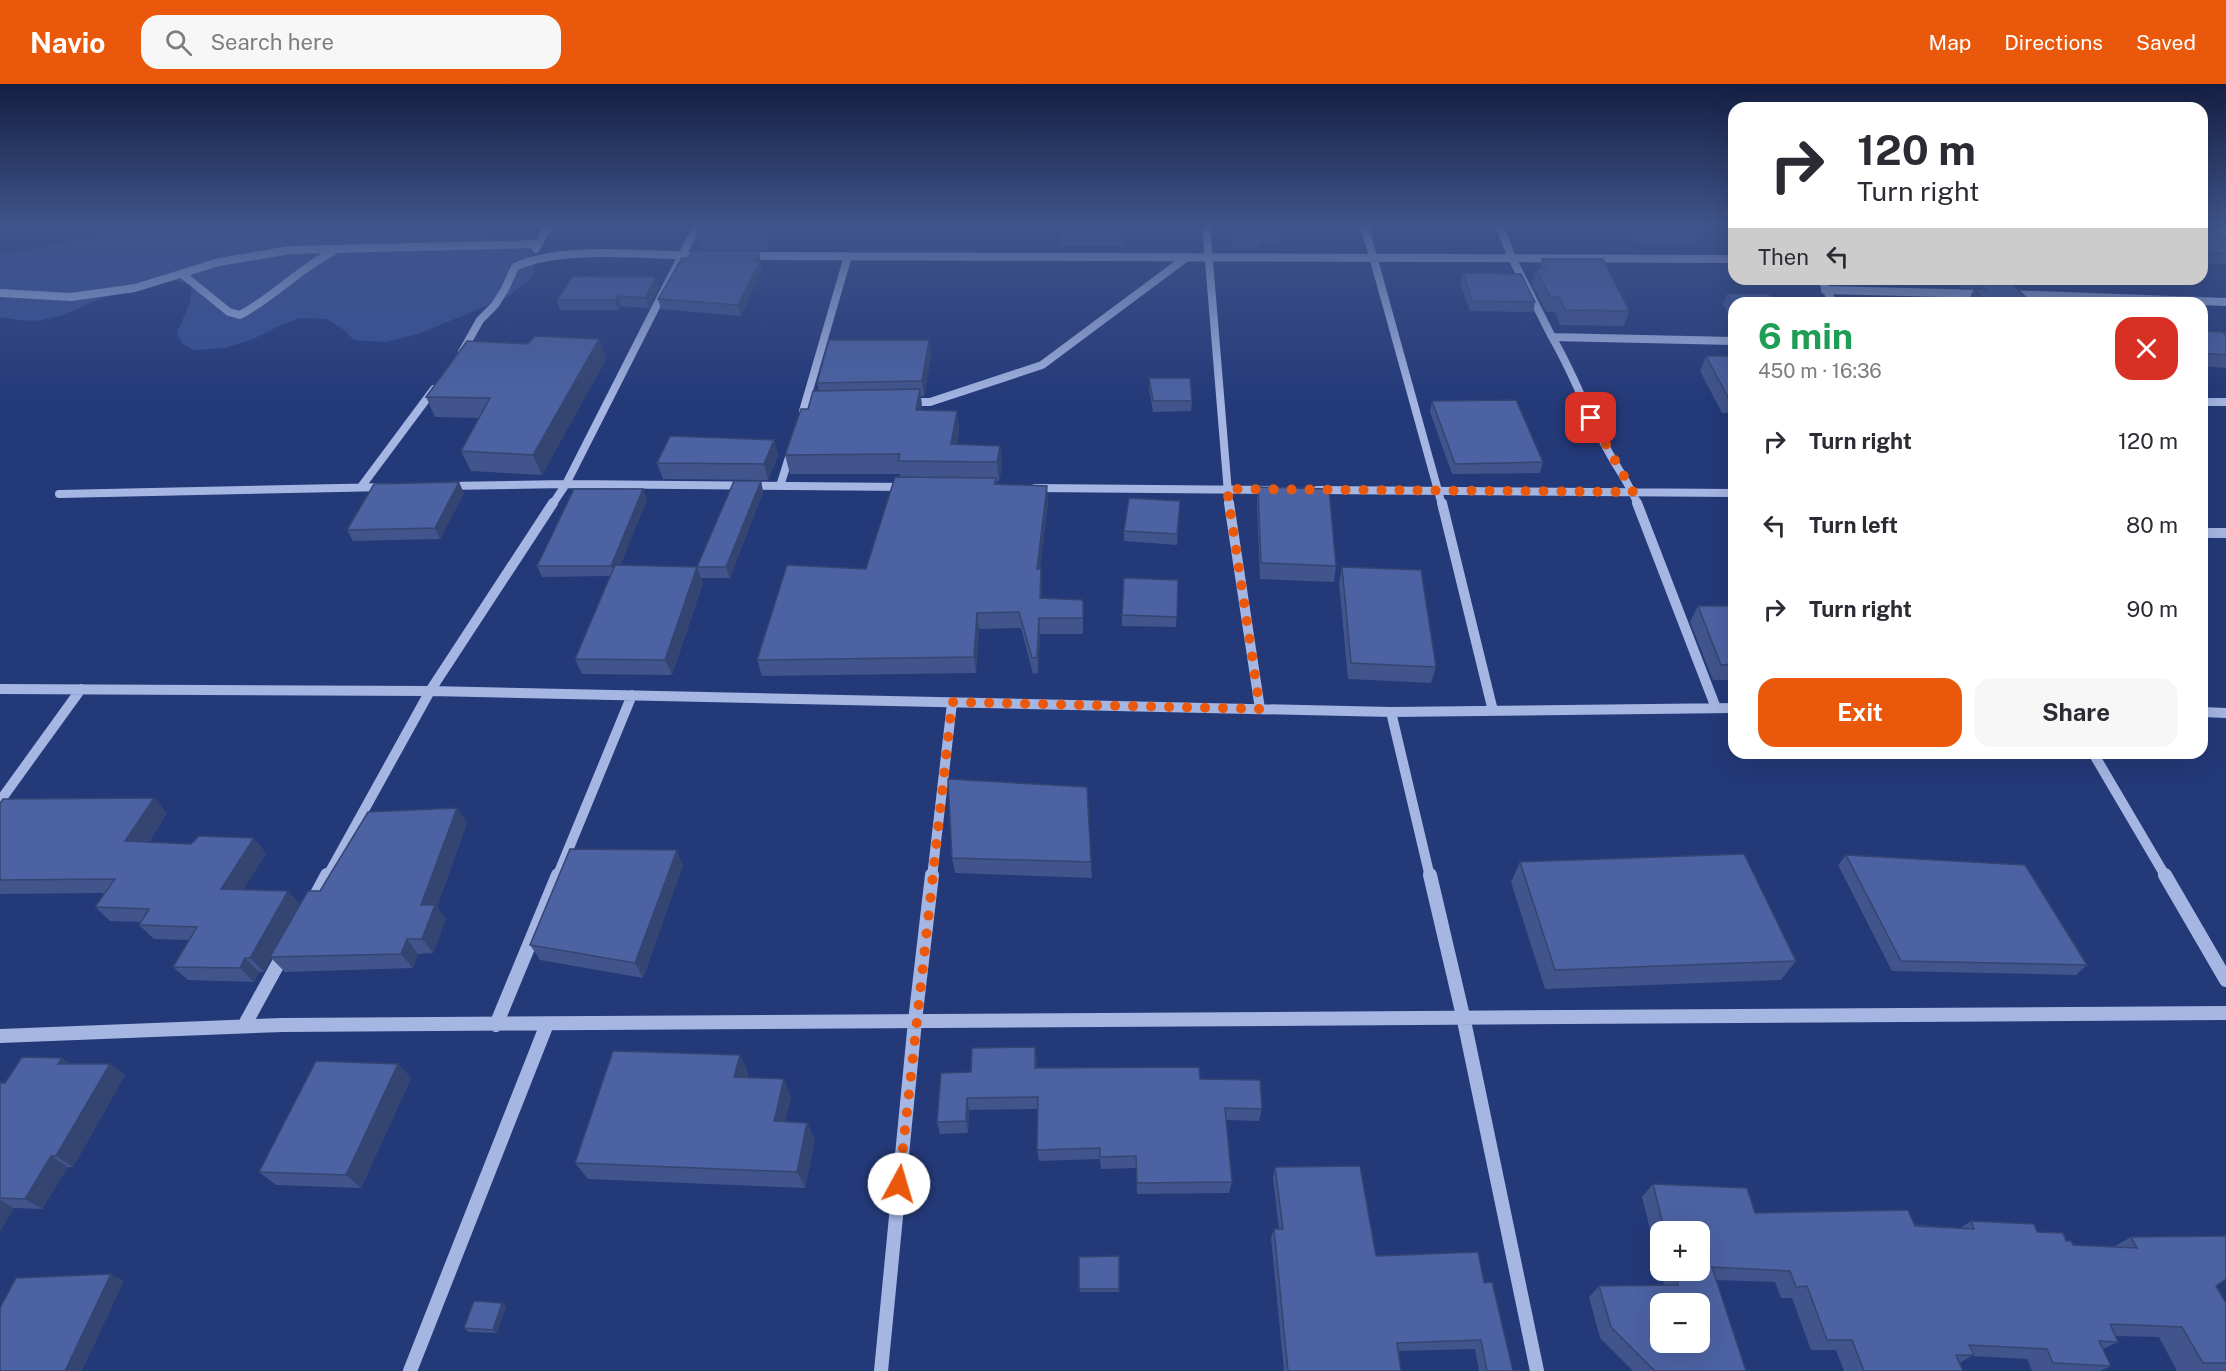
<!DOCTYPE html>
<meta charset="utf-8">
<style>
:root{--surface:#fff;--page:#f7f7f7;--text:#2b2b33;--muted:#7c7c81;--accent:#ea580c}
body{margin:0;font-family:"Public Sans",sans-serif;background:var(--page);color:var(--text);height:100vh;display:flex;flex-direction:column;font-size:22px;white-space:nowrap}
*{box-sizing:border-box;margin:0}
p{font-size:20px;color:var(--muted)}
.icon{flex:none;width:33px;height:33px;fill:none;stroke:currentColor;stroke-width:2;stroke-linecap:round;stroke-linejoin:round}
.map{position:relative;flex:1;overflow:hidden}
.details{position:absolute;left:1728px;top:213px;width:480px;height:462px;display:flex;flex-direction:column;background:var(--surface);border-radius:18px;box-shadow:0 6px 24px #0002}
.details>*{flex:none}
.hud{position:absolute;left:1728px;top:18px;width:480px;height:183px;border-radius:18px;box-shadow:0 6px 24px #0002;background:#fff;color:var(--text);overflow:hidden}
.buttons{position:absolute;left:1650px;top:1137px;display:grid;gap:12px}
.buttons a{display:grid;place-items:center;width:60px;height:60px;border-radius:12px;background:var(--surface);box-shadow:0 6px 24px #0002;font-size:30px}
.pin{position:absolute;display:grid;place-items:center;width:51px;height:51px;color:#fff;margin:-26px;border-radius:12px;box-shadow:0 3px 9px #0006}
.me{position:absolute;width:66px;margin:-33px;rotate:6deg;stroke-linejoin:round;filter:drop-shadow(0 0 4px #0008)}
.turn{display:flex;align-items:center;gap:21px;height:126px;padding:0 30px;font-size:27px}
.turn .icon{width:78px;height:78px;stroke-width:2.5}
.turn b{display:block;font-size:42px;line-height:51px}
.then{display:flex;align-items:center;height:57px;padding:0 30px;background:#0003;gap:12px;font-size:22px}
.round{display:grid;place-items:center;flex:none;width:63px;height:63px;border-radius:18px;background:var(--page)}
.headline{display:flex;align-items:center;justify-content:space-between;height:102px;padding:0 30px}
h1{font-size:36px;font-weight:700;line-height:45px;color:#1e9e55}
.action{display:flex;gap:12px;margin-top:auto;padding:12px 30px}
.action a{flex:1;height:69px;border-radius:18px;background:var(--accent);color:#fff;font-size:24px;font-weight:700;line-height:69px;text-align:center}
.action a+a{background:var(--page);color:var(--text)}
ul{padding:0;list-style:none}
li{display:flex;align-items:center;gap:18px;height:84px;padding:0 30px}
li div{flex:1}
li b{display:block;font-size:22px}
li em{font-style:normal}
header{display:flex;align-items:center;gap:36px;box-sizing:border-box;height:84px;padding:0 30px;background:var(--accent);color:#fff}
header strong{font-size:28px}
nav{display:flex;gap:33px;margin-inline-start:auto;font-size:21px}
.search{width:420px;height:54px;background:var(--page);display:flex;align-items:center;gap:15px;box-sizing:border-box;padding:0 21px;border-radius:18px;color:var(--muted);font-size:22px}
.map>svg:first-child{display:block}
.green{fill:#385095}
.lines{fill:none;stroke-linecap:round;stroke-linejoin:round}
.minor-far2{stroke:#a5b6e3;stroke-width:8}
.minor-far1{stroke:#a5b6e3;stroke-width:10}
.minor{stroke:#a5b6e3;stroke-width:14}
.wall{fill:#41548b;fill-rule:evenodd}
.shaded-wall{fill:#354571}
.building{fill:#4c62a2;stroke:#354571;stroke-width:1.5;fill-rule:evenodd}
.route{stroke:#ea580c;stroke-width:10;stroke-dasharray:0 18}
</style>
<header>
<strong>Navio</strong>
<div class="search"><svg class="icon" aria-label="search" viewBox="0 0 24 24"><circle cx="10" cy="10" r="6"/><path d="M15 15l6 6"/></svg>Search here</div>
<nav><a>Map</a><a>Directions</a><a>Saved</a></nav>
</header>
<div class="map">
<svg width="2226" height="1287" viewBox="0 0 2226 1287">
<rect width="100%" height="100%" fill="#243978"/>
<!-- green -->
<path class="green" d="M112,140H466L467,143L522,160L534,176L533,192L508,213L418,250L385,258L354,256L344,246L327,235L300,234L281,241L253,255L225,264L193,266L182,259L177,249L190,218L192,202C146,179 88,229 42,236C29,238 13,235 0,233V171C27,164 93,159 112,140Z"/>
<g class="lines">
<!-- minor-far2 -->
<path class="minor-far2" d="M1206,140L1229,421
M1364,140L1442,421
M1499,140L1512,174L1552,253L1734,257
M2217,140L2226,148
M536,165L549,140
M747,172L1734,175
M182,190L229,228L240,231C274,213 300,184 334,167
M1821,195L1833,219
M1825,206L1986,210
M0,209L71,213L135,204L219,178L290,166L538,160
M2010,210L2226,218
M1552,253C1573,288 1586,327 1606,363C1616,383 1630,400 1638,421
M462,268L480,236L495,221L505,205L515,183C561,161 649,171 702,172
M908,318H930L1042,281L1187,173
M2202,318H2226
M805,321L823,320
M803,327L848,172
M447,402L566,400L906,403
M780,402L791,367
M361,403L434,305
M1035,404L1272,406
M1317,406L1734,409
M59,410L387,403
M552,421L566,400L698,140"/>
<!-- minor-far1 -->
<path class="minor-far1" d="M1229,419L1260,625
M1442,419L1493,627
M1637,419L1716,624
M2202,449H2226
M0,605L430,607L1391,628L1734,624
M1391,628L1430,793
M2202,628L2226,629
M2093,669L2166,793
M0,717L81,605
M327,793L430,607L553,419
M557,793L632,611
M932,793L952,619"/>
<!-- minor -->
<path class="minor" d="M1430,791L1463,932L1537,1287
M2165,791L2226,896
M312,819L327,791
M496,941L558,791
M244,942L284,869
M0,952L282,941L2226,929
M410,1287L547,940
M881,1287L915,937L932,791"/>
</g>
<!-- wall -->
<path class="wall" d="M703,140H777L767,165H701L697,151Z
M1233,140H1283V150L1282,160L1260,159V164H1233Z
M1626,140H1695L1698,145L1693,159L1639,160Z
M2202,140L2226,155V180L2202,179Z
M1060,148L1123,149V162H1061Z
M759,167L762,187L741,232L661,225L658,215Z
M1542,175L1629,227L1624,242L1560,241L1555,228H1546L1532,200L1536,185H1540Z
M1463,189L1535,218L1533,228L1470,227L1460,199Z
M1954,195H1997L1994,200L2032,219H1967L1974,205H1977L1961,204Z
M2138,195H2168L2166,197Z
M659,203L649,224L621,222L618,226H560L557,216Z
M1727,210L1734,219V238L1723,220Z
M2202,247L2226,252V284L2202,282Z
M599,255L606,275L542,391L471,387L461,367L479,334L435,333L426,313L528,260Z
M931,271L924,312H921L922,326L957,327L959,346L957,361L1000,362L1002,382L999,397H996V400L1048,418L1040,485L1042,501L1041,514L1083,516V550H1040L1038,589L1033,590L1021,544L979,545L976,589L762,592L757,576L866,485L901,393L900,390H790L785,371L808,325L819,307L817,299Z
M1706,272H1734V329H1722L1700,287Z
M1149,294L1192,317L1191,327L1153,328L1149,304Z
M1432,317L1543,378L1540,389L1452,390L1430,328Z
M774,356L778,372L768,396L663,395L657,379Z
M761,397L763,408L730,494H701L703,499L672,591L582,590L575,575L610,492L542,493L537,482L643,405L647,415L620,482L697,483Z
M1258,403L1336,482L1334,498L1260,495L1257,419Z
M464,409L440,455L353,457L347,446Z
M1180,417L1177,461L1124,457V447Z
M1342,483L1436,583L1431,599L1348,595L1339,499Z
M1178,496L1176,543L1122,542V531Z
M1698,522H1734V596H1713L1690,538Z
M154,714L167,729L149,758L266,769L243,806L301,820L320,807L457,724L467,739L437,823L446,835L433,869L418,870L413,884L285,888L271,874L264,888H259L254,898L188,896L173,883L189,856L154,855L139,841L141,838L110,837L95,823L104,809L0,810V719Z
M1846,771L2087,881L2076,891L1892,887L1838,781Z
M952,774L1091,778L1092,794L955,789Z
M1520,778L1796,877L1781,896L1545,905L1511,798Z
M683,781L643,894L540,876L530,861Z
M1035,963L1037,984L1200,995L1262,1025L1259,1037L1226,1036L1232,1098L1229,1109L1137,1110L1136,1084L1101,1085L1100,1075L1039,1077L1037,1066L1038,1025L969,1026L968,1049L940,1050L937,1038L971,988Z
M740,971L748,989L747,994L791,1013L785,1038L807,1039L815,1056L805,1104L588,1095L575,1079Z
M62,974L70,980L125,991L73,1083H68L42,1125L14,1124L0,1147V999H5Z
M398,980L411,994L361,1104L276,1101L259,1088Z
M1275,1083L1376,1172L1484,1199L1513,1287H1521H1479L1475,1265L1398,1267L1401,1287H1284L1271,1154L1274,1145H1279L1273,1094Z
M1653,1100L1755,1129L1960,1144L1971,1137L2037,1148L2066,1157L2073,1161L2113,1163L2131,1153L2216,1202L2226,1219V1287H2177L2159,1253L2115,1252L2118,1258L2103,1265L2111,1282L2100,1287H2032L2027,1275L1971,1272L1960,1279L1963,1287H1844L1836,1266H1811L1792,1214H1781L1775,1198L1716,1196L1746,1287H1633L1600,1254L1589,1213L1599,1202L1664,1201L1642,1113ZM1660,1148H1700V1186H1660Z
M1119,1172V1208H1080L1079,1173Z
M502,1219L506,1222L497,1249L469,1248L464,1244Z"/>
<!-- shaded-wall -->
<path class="shaded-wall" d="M768,140H777L767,165L764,151Z
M759,167L762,187L741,232L738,221Z
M656,193L659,203L649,224L645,214Z
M618,212L621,222L618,226L615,216Z
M599,255L606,275L542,391L533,371Z
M929,256L931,271L924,312L922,297Z
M920,305L922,324L919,346L916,326Z
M957,327L959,346L954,377L951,360Z
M774,356L778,372L768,396L764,380Z
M1000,362L1002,382L999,397L997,378Z
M761,397L763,408L730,494L726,483Z
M459,398L464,409L440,455L435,444Z
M1047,402L1048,418L1038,501L1037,485Z
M643,405L647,415L616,492L611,482Z
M697,483L703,499L672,591L665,576Z
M1041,485L1042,501L1041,530L1040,514Z
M977,529L979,545L976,589L974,573Z
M1039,534L1040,550L1038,589L1037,573Z
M154,714L167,729L140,771L125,757Z
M457,724L467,739L437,823L446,835L433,869L422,855L421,821Z
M254,754L266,769L235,820L221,805Z
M677,766L683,781L643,894L635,879Z
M288,807L301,821L270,873L271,874L264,888L250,874Z
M407,855L418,870L413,884L401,870Z
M245,874L259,888L254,898L240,884Z
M1035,963L1037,975L1036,996L1035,984Z
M740,971L748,989L743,1011L734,993Z
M62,974L78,985L58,980Z
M110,980L125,991L73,1083L56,1072Z
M398,980L411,994L361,1104L346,1091Z
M784,995L791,1013L782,1054L774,1037Z
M967,1014L969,1026L968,1049L966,1037Z
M807,1039L815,1056L805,1104L797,1088Z
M51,1072L68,1083L42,1125L25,1115Z
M0,1116L14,1124L0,1147Z
M111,1190L124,1197L82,1287H65Z
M502,1219L506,1222L497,1249L493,1246Z"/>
<!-- building -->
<path class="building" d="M703,140H768L764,151H697Z
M1060,140H1122L1123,149L1060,148Z
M1234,140H1283V150L1261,149V155L1234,154Z
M1640,140H1695L1698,145H1644Z
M2202,140H2209L2226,155V169H2206L2202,165Z
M692,167H759L754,177H760L738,221L658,215L682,174H688Z
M1542,175H1603L1629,227L1565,226L1559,213H1550L1536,185H1547Z
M1463,189L1521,190L1535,218L1472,217Z
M573,192L656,193L645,214L618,212L615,216H557Z
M1980,200L2013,201L2032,219H1987L1974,205H1985Z
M1727,210H1769L1776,219H1734V221Z
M2202,247L2223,248L2226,252V271L2202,269Z
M535,252L599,255L533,371L461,367L490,314L426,313L467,257L528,260Z
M829,256H929L922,297L817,299Z
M1706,272H1734V313H1728Z
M1149,294H1190L1192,317H1153Z
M920,305L916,326L957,327L951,360L1000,362L997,378L898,377L900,370L785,371L801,325H808L813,307Z
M1516,316L1543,378L1455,380L1432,317Z
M670,352L774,356L764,380L657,379Z
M895,393L996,394L994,400L1047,402L1037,485H1041L1040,514L1083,516V534H1039L1037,573L1032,574L1019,528L977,529L974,573L757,576L787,481L866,485Z
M734,397H761L726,483H697Z
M459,398L435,444L347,446L374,400Z
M1258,403L1329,405L1336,482L1261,479Z
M574,405H643L611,482H537Z
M1129,414L1180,417L1177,450L1124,447Z
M615,481L697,483L665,576L575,575Z
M1342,483L1421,486L1436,583L1351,579Z
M1124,494L1178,496L1177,533L1122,531Z
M1698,522H1734V580L1721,581Z
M948,695L1087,703L1091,778L952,774Z
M154,714L125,757L191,760L199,752L254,754L221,805L288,807L250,874H245L240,884L173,883L197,843L139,841L149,825L95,823L115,795L0,796V719L3,715Z
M457,724L421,821H435L422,855H407L401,870L270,873L308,807H320L368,728Z
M570,765L677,766L635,879L530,861Z
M1744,770L1796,877L1555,886L1520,778Z
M1846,771L2025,781L2087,881L1901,877Z
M1035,963V984L1199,983L1200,995L1260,996L1262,1025L1225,1024L1232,1098L1137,1099L1136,1072L1100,1073V1064L1037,1066L1038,1013L967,1014L966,1037L937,1038L941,989L971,988L972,964Z
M613,967L740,971L734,993L784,995L774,1037L807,1039L797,1088L575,1079Z
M22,973L62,974L58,980H110L56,1072H51L25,1115L0,1114V999H5Z
M316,977L398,980L346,1091L259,1088Z
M1360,1082L1376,1172L1478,1168L1484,1199L1492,1198L1513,1287L1521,1286V1287H1487L1481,1256L1397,1259L1401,1287H1288L1274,1145H1283L1275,1083Z
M1653,1100L1747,1104L1755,1129L1908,1126L1915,1142L1974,1145L1971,1137L2034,1140L2037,1148L2063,1149L2066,1157H2071L2073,1161L2137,1164L2131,1153L2226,1152V1195L2216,1202L2226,1219V1279H2203L2182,1243L2110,1240L2118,1258L2099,1257L2111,1282L2053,1279L2047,1265L1969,1261L1974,1271H1956L1963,1287H1864L1852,1256H1827L1807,1202L1796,1203L1790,1187L1712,1183L1746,1287H1655L1611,1243L1599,1202L1678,1201L1675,1186H1700V1148H1665ZM1660,1220H1700V1258H1660Z
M1119,1172V1205H1079V1173Z
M111,1190L65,1287H0V1224L16,1194Z
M474,1217L502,1219L493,1246L464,1244Z"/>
<!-- sky -->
<linearGradient id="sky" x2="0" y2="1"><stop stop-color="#141f42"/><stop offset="0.44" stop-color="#3f548b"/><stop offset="1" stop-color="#3f548b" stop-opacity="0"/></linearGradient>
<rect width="2226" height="320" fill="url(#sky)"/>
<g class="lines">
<!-- route -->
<path class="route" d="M899,1100L952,618L1260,625L1227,405L1633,408L1591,334"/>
</g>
</svg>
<div class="buttons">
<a>+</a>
<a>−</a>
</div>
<div class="pin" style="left:1591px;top:334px;background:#d93025"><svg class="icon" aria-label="arrive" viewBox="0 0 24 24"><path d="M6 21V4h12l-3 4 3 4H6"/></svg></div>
<svg class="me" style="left:899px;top:1100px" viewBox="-20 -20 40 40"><circle r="19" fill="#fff"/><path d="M0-13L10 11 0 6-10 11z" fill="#ea580c"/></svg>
<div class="hud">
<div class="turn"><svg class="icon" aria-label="right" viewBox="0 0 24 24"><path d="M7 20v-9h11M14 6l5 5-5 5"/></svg><div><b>120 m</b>Turn right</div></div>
<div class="then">Then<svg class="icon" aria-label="left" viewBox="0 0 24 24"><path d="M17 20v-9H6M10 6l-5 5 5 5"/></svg></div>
</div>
<section class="details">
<div class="headline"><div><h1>6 min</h1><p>450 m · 16:36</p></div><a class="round" style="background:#d93025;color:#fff"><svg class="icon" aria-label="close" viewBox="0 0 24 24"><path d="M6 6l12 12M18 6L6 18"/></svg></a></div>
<ul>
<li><svg class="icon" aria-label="right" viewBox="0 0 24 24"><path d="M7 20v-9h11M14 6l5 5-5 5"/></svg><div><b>Turn right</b></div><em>120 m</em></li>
<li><svg class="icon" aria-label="left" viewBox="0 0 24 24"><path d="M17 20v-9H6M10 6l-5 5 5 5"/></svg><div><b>Turn left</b></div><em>80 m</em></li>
<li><svg class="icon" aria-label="right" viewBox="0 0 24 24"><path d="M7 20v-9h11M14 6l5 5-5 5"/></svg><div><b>Turn right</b></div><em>90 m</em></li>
</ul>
<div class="action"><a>Exit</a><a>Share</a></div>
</section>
</div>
